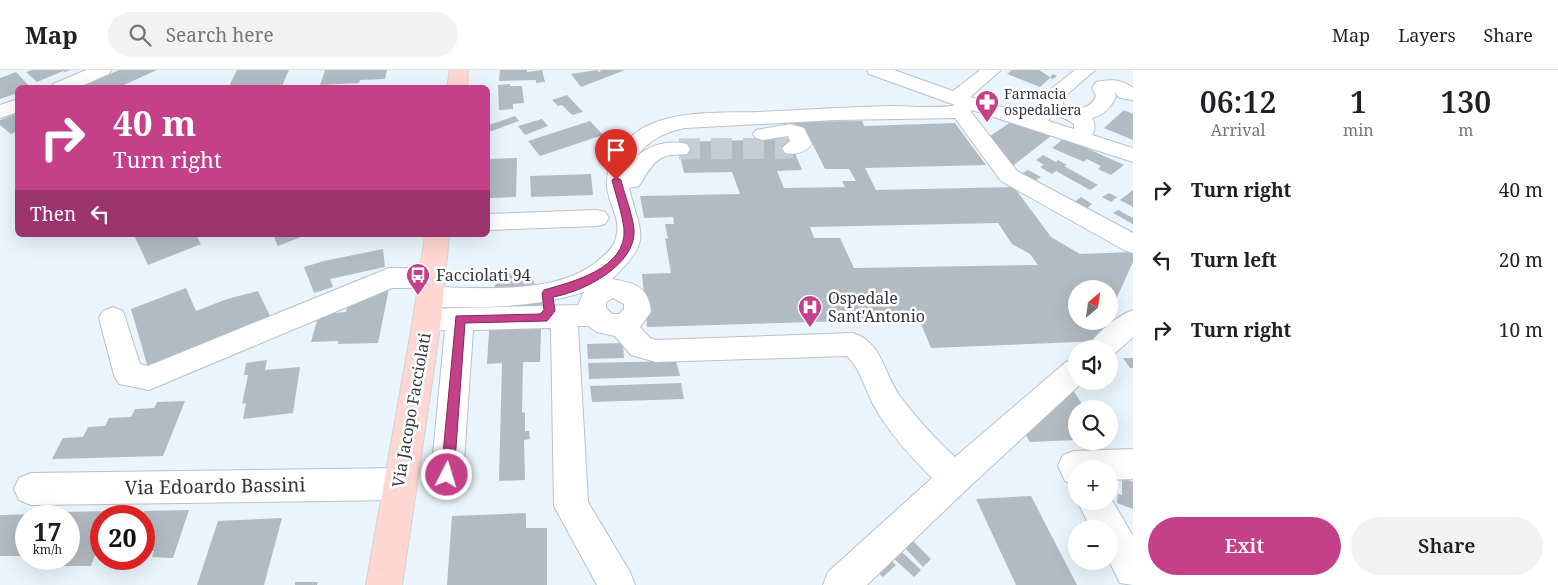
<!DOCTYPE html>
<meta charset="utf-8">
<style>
:root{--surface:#fff;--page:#f2f2f2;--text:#202124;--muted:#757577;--line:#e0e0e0;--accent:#c44189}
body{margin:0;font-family:"Noto Serif",serif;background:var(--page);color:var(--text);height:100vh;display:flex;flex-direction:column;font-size:19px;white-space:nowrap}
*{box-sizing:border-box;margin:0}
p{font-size:16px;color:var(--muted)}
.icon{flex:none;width:28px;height:28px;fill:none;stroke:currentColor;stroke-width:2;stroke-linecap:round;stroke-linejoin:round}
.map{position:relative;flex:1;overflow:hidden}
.side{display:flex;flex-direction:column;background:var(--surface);width:425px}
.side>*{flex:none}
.banner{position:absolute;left:15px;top:15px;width:475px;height:152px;border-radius:8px;box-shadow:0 5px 20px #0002;background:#c44189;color:#fff;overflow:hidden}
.needle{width:32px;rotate:29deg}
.controls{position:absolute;left:1068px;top:210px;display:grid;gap:10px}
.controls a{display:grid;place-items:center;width:50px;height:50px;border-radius:50%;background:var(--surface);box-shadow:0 5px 20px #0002;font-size:25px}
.speed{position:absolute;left:15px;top:435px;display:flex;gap:10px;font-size:25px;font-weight:700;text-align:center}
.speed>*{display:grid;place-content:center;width:65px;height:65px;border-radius:50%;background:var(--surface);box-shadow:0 5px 20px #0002;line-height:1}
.speed small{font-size:12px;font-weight:400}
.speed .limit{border:8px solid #d22;background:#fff;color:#111}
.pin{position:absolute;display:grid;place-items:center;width:42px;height:42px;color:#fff;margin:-51px -21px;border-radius:50% 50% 50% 0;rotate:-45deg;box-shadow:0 0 5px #0007}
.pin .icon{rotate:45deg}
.me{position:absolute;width:55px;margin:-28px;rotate:5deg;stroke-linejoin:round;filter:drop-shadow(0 0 4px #0008)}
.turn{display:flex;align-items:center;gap:18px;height:105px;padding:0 15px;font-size:22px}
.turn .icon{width:65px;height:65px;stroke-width:2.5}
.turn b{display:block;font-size:35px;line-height:42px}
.then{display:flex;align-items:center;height:48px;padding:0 15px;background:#0003;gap:10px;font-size:19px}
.eta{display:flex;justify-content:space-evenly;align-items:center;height:85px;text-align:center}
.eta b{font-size:30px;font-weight:600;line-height:35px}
.cta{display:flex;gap:10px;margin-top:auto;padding:10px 15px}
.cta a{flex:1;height:58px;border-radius:30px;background:var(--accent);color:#fff;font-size:20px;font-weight:600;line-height:58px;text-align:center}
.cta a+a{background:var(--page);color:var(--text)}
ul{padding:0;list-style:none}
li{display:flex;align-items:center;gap:15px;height:70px;padding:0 15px}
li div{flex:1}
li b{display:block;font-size:19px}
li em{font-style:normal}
header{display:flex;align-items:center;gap:30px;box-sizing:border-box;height:70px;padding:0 25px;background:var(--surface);border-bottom:1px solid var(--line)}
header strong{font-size:24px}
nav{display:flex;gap:28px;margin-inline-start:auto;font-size:18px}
.search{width:350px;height:45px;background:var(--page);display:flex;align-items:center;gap:12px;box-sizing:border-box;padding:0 18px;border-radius:28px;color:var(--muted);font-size:19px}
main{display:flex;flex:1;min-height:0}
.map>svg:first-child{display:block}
.building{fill:#b2bbc3;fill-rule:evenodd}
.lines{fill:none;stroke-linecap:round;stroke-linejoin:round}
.minor-tunnel{stroke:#c5ced6;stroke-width:21;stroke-dasharray:21 11;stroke-linecap:butt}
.minor-casing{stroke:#b8c1ca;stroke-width:2}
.major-casing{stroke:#d2d3d3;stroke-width:2}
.minor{fill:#fff;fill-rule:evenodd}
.major{fill:#fed7d2;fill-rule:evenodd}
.route{fill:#c44189;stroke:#7f2a59}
.labels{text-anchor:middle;stroke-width:5;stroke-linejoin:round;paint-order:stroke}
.far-poi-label{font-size:14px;fill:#323539;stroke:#fff;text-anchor:start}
.poi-label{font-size:16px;fill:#323539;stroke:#fff;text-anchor:start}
.street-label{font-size:16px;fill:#323539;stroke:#fff}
.near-street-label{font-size:19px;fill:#323539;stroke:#fff}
</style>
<header>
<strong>Map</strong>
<div class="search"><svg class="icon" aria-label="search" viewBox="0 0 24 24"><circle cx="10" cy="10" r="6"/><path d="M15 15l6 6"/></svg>Search here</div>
<nav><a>Map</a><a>Layers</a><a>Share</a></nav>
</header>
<main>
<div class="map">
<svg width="1133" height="515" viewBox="0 0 1133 515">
<rect width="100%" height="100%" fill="#eaf4fd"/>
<!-- building -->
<path class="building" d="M32,0H71L65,2L63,1L37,12L26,2Z
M119,0H157L117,18H89L85,15Z
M237,0H289L281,18H228Z
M325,0H387L385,9L360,10L359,13L320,15Z
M500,0H527V2L542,0L545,12L536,13V10L499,11Z
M597,0L599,2L601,1L600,0H625L581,17L571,4Z
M1012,0H1039L1050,7L1053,4L1057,6L1053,9L1050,8L1040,17L1007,4Z
M16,2L31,18H18V23L0,29V8Z
M510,14V16H522L524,33L513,34V39L499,40L498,15Z
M567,25L583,42L572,45L562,35L558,36L552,30Z
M1124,40L1133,44V70L1104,58Z
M18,43V61L11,64L0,55V50Z
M515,46L519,51L489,62V55Z
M542,49L548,56L525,65L518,56Z
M1014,50L1055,63L1010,98L991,75L995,72L990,66Z
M590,51L603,65L540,86L528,71Z
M862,51L864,56L955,53L986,95L865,98L876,120L1014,117L1051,167L1080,184L1133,182V192L1109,245V219H1076V251H1106L1099,266L1104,271L931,278L919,249L647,257L642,204L671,203L665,168L668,169L665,154H674L673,147L644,148L640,126L740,124L732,102L684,103L677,72L789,69L782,52ZM804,75H813L825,99H849L856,111H842L845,117L784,118L777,101L802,100L793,78ZM998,153L1012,174L1030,184L1038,195L854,198L840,168H814L810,157Z
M1062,70L1071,71L1124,95L1111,105L1098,99L1101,96L1087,89L1084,92L1052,78Z
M1043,85L1056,92L1058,90L1067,95L1064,96L1098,115L1090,120L1056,101L1052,104L1040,97L1044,95L1036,90Z
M517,88L516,127L488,128V89Z
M1028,100L1041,107L1034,111L1021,104Z
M591,104L593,125L531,127L530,106Z
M1133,120V137L1120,130Z
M1109,123L1117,127L1111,132L1102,127Z
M1081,127L1092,134L1085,140L1073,133Z
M1118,140L1133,148V154L1113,143Z
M134,165H196L201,174L148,195Z
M273,165H300L301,167L278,176Z
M383,179L385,197L330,209L333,217L314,223L304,197L324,191Z
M501,203H530L542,229L540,292H523L522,342L525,343V361H529L530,369L524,370L525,410L499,411L502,293L487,294L489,261L486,243L488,230Z
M186,218L196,241L227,229L258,221L270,246L148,298L131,239Z
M389,219L378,273L338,274V271L311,272L318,247L325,244L346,242L348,232Z
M623,273L624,288L588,289L587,274Z
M1123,288H1133V298H1130Z
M267,290L265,300L300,297L293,343L243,349L246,333L242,334L248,305H244L246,293Z
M676,291L680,306L589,309L588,293Z
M681,313L684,329L592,332L590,316Z
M1071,317L1085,339H1076V370L1030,372L1023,361Z
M185,331L163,386L52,389L63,368L83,367L88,357L105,356L109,348L131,347L135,339L154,338L157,332Z
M1122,407L1133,412V439L1117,433L1118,424L1122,425Z
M1031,426L1077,515H1016L976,429Z
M189,440L173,488L152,487L154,481H144V446H142L144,441Z
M112,441L110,446H101V469L91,496H63L66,489H69L72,475H69V446H57L59,442Z
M526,443V458H547V515H447L452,446Z
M44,444L43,446H26V479L23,486H0V445Z
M282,448L264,515H197L218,451Z
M912,470L931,489L923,497L904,477Z
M900,480L921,500L914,507L893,488Z
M887,486L896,495L883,507L873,498Z
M295,512H318L317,515H295Z"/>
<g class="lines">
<!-- minor-tunnel -->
<path class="minor-tunnel" d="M679,79L793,78"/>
<!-- minor casing -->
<g class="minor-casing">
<path id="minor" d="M86,0H111L109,4L77,18H51L53,14Z
M867,0H894L953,21L980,0H1001L970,27L1031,46L1036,38L1044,36L1042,33L1047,22L1075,0H1095L1063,28V35C1077,38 1089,42 1096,26L1092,18L1096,12C1110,9 1122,9 1133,18V30L1120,28L1114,22L1116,26C1111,38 1104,45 1092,48C1095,53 1096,60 1092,65L1133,78V92L972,40L971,42L1017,101L1133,163V183L1124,180L1001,111L955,48L836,50L685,58C664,62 649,70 636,87C651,74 668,70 687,74L690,79L687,84C680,85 672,84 666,86C653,90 646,105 639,116L629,118C641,167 653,169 612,209C634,213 649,216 651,242L640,257L650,268L656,270L853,263C882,272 884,304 900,326C916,348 935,368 955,387L1066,292L1076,289V311H1084L967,419L867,515H823L828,502L932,408C910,386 889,363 874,336C865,320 861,299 847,286L656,292L631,285L615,266L597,262L588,256H578L588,432L630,502L635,515H597L554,436L551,258L473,260L463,405L459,416L447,420L435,416L431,405L445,260L427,261L417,258L413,250L417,242L427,239L578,235L584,222C533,238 483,238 430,237L421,234L417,227L421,220L428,218H392L149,320L119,314L114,305L99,248L103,241L113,237L123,241L140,294L148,296L389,198H432L441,201L445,208L441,215L434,217C484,218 562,225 601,188C607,183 613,178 615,171C627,138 588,124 619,81C626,71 635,61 647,56C680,40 723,43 759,42C803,40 847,37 891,36C905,36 945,39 955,35L869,4ZM1051,46C1060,45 1066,49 1074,54V59L1048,51ZM613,228L624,234V239L619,244H612L606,238V232Z
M18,29V42L0,48V35Z
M790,54L804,58L812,74C805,83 796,85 785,83L782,78L790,71L788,66L763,70L756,68L753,64L756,60Z
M597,140L605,142L609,148L605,154L597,156L488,160V144Z
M1133,240V267L1111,287L1109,288V279H1087C1095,263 1117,246 1133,240Z
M1133,379V409L1109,410V399H1076V415L1065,411L1058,396L1063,385L1074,381Z
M399,398L411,403L415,414L411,425L399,430L31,435L19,430L14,419L19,408L31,403Z
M1109,425L1133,466V515L1120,513L1109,491V459H1091L1077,431H1109Z"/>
</g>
<!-- major casing -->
<g class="major-casing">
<path id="major" d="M450,0H468L467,18H447Z
M425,165H449L441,250L402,515H366L413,250Z"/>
</g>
<!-- minor -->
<use href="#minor" class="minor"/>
<!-- major -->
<use href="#major" class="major"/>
</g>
<!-- route -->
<path class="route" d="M616,107L621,110C625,126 632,143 634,159C637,195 583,222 553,227L555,241L547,251L465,253L454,405L452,409L447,411L443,409L441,405L456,246L540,244L544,240L542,223L544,220C571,212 627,199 624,159C622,143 616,126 612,110Z"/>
<!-- icons -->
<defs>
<g id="pharmacy-pin" transform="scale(1.25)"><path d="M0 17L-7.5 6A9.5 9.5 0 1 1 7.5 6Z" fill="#c44189" stroke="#fff"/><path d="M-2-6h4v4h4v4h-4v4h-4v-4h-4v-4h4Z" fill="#fff"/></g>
<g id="bus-pin" transform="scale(1.25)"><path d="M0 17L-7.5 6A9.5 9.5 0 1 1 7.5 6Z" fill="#c44189" stroke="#fff"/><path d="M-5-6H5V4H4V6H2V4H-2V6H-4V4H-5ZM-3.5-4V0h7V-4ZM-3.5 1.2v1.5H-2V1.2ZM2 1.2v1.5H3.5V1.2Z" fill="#fff"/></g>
<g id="hospital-pin" transform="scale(1.25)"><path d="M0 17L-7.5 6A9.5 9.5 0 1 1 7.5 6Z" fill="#c44189" stroke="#fff"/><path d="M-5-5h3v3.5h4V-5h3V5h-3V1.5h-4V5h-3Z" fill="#fff"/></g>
</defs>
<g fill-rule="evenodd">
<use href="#pharmacy-pin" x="987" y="32"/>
<use href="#bus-pin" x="418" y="205"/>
<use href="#hospital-pin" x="810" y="237"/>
</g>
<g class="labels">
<!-- far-poi labels -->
<g class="far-poi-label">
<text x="1004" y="29">Farmacia<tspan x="1004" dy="16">ospedaliera</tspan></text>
</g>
<!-- poi labels -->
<g class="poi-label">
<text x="436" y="211">Facciolati 94</text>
<text x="828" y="234">Ospedale<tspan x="828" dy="18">Sant'Antonio</tspan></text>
</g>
<!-- street labels -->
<g class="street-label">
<text transform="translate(411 340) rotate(-80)" y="6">Via Jacopo Facciolati</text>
</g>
<!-- near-street labels -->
<g class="near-street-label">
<text transform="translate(215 416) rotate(-1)" y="7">Via Edoardo Bassini</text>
</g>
</g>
</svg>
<div class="controls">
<a><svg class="needle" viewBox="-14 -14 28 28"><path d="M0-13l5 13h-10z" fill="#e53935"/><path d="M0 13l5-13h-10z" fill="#757577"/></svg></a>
<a><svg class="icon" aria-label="sound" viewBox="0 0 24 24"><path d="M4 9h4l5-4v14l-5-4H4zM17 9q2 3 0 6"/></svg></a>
<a><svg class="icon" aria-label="search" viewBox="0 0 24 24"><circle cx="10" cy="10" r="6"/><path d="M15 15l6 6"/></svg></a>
<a>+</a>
<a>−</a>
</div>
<div class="speed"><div>17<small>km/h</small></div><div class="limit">20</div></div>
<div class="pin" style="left:616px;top:110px;background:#d93025"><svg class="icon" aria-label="arrive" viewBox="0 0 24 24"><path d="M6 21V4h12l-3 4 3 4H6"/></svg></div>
<svg class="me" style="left:447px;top:405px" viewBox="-20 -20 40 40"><circle r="17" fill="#c44189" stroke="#fff" stroke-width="3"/><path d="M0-11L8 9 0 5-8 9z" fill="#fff"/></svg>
<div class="banner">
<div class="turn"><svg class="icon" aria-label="right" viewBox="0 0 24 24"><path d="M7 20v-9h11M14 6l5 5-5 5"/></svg><div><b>40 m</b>Turn right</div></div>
<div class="then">Then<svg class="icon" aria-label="left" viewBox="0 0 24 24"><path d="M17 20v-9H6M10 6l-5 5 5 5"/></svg></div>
</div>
</div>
<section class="side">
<div class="eta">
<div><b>06:12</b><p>Arrival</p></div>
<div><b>1</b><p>min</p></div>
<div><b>130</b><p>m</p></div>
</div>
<ul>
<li><svg class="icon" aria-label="right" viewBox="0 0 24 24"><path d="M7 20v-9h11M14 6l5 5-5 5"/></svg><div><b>Turn right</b></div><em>40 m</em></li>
<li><svg class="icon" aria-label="left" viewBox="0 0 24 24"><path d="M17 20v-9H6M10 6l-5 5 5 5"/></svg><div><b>Turn left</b></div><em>20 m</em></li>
<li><svg class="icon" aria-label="right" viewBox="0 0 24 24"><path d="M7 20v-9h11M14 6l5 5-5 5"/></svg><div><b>Turn right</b></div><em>10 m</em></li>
</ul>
<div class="cta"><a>Exit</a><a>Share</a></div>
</section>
</main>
